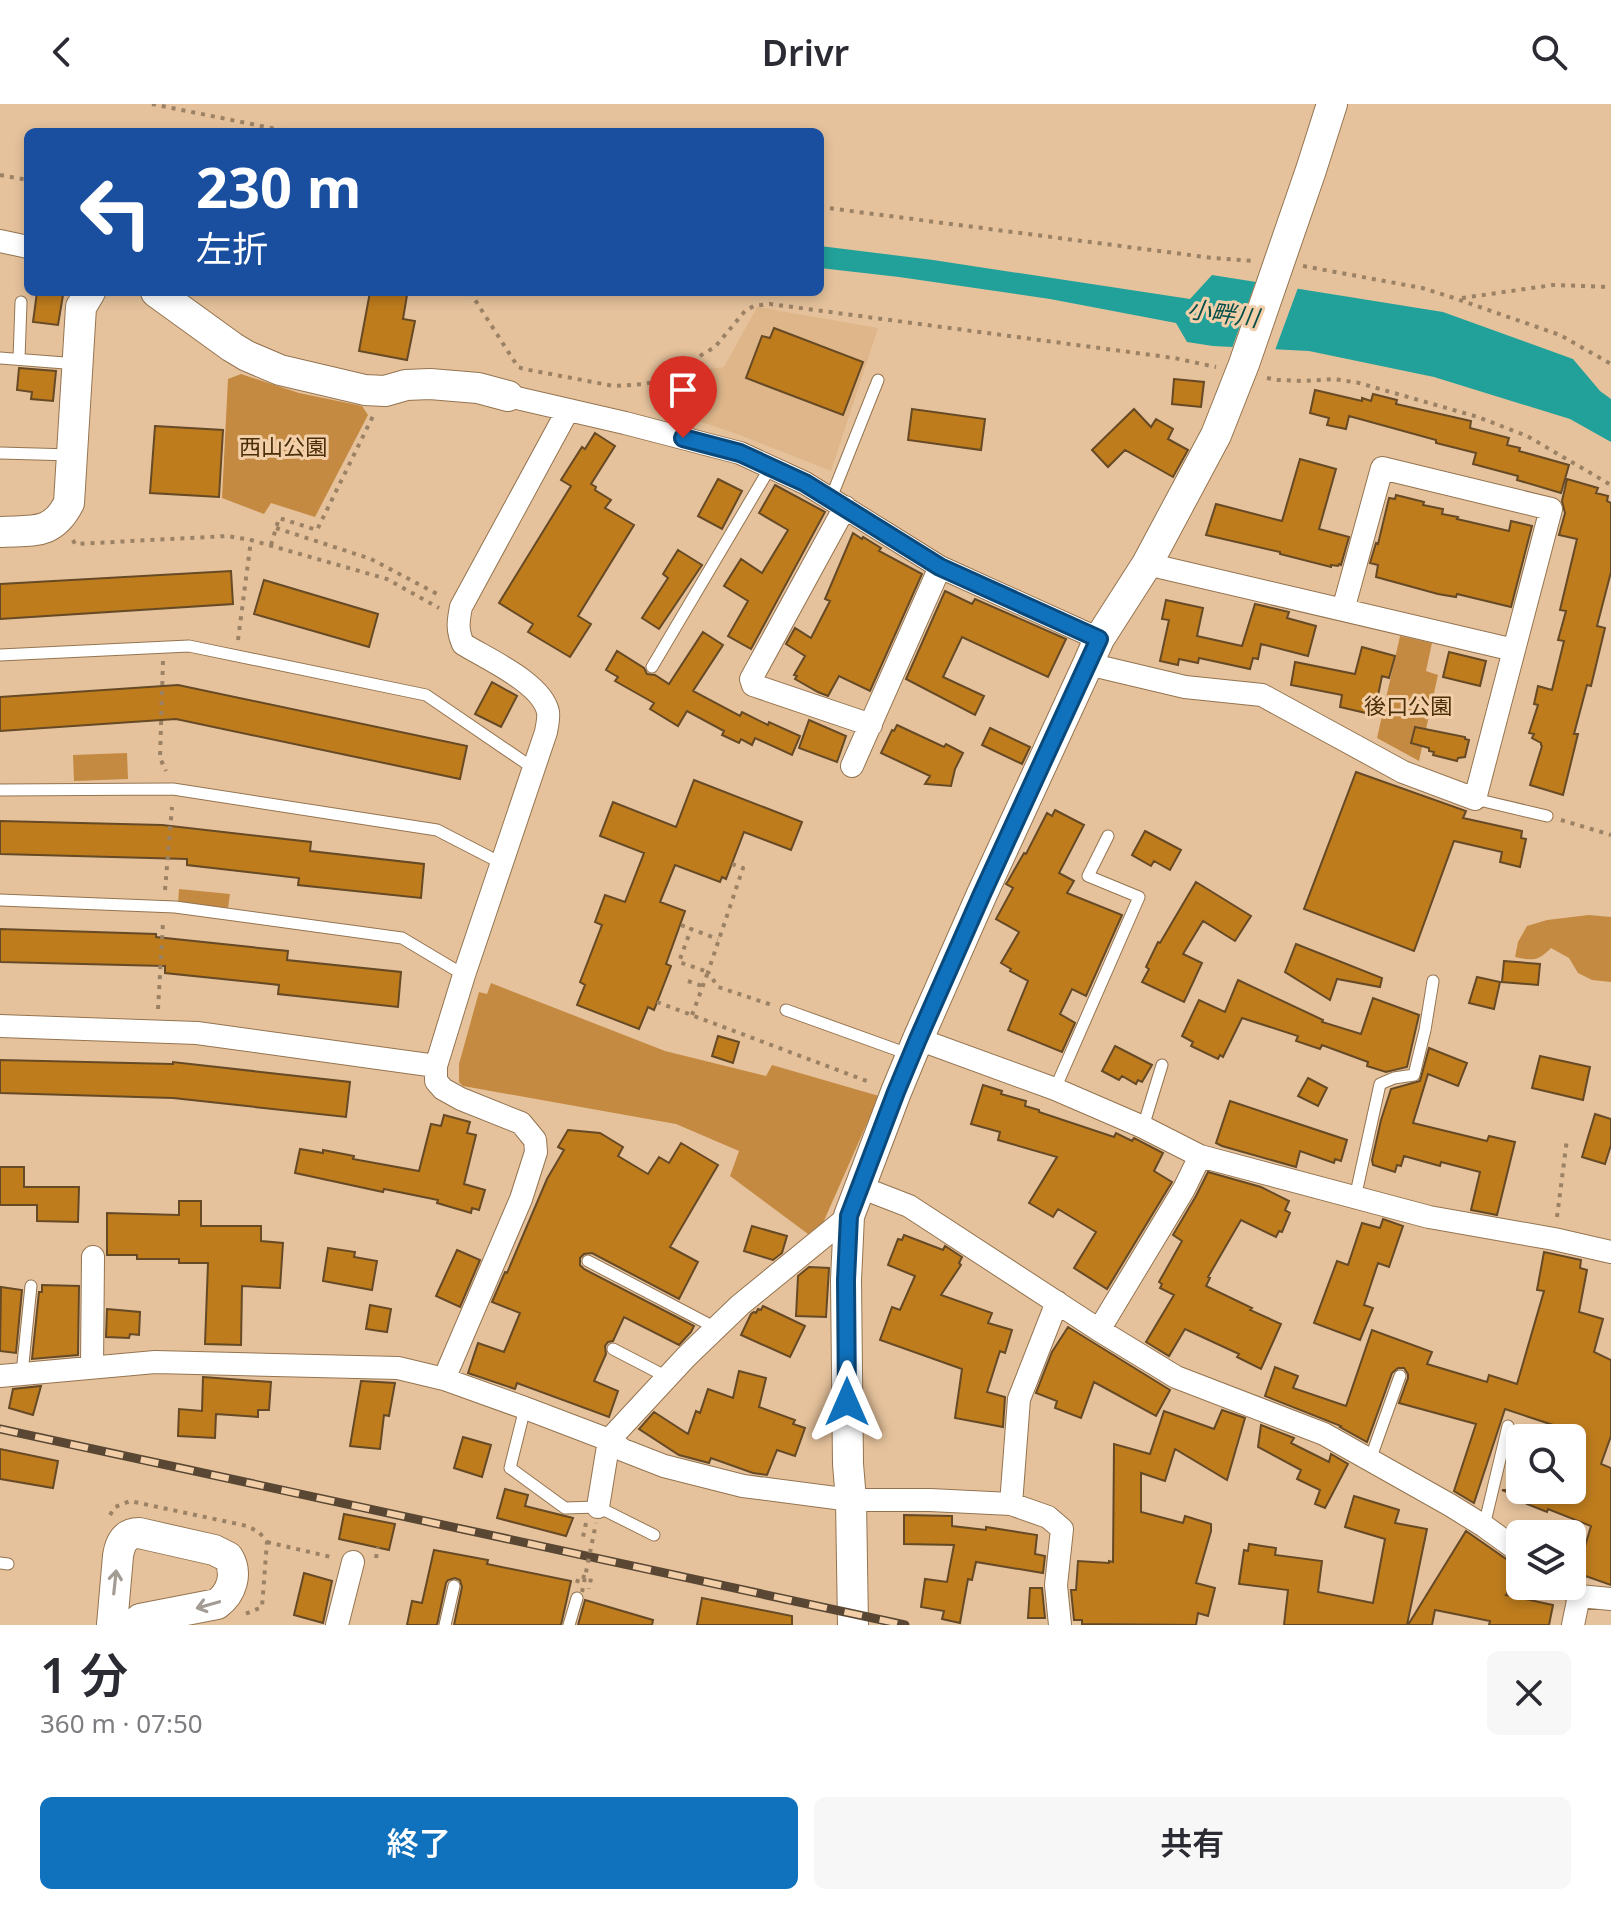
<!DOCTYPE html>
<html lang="ja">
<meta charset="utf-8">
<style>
:root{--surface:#fff;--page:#f7f7f7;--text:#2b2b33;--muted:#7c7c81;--accent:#1071bd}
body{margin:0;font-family:"Noto Sans","Noto Sans JP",sans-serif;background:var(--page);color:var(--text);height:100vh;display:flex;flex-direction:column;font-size:30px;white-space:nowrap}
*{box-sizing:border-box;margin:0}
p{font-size:26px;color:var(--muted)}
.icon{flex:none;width:44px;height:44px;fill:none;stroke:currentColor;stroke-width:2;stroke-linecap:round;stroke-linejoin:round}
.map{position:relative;height:1521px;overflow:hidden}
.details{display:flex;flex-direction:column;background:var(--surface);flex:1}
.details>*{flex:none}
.guide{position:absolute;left:24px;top:24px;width:800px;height:168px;border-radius:12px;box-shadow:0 4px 12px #0003;background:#1a4fa0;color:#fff;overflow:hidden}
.fabs{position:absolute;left:1506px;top:1320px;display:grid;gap:16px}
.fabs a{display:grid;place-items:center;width:80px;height:80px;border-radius:12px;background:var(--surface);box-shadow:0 4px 12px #0003;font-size:40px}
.pin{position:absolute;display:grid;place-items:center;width:68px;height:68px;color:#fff;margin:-82px -34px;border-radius:50% 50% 50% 0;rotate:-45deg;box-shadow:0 0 8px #0007}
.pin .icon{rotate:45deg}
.me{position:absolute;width:88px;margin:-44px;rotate:0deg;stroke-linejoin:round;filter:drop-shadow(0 0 6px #0008)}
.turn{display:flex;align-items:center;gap:28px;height:168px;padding:0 40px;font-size:36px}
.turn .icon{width:104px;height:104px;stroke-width:2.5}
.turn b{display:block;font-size:56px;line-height:68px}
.round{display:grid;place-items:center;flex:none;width:84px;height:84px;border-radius:12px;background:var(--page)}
.overview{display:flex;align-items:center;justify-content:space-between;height:136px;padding:0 40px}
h1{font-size:48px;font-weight:600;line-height:60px}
.action{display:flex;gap:16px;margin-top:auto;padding:16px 40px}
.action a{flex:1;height:92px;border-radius:12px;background:var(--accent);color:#fff;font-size:32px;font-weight:600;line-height:92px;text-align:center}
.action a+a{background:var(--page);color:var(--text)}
header{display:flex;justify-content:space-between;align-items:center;height:104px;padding:0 40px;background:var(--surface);font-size:36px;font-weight:600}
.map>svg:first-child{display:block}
.built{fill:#deb68a}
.green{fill:#c48a42}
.water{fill:#22a19a}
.pier{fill:#e5c29c}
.building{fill:#be7c1d;stroke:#664925;stroke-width:2}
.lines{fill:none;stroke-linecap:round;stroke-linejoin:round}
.lane-casing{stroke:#947450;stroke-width:13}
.street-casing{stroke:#947450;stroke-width:24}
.secondary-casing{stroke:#947450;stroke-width:32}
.path{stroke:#9c8265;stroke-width:4;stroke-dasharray:4 6;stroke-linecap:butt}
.lane{stroke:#fff;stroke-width:11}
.street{stroke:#fff;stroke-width:22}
.secondary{stroke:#fff;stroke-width:30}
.rail-casing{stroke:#594733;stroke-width:9}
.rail{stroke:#f2cfa8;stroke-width:6;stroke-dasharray:18;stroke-linecap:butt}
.path-bridge{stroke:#9c8265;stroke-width:4;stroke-dasharray:4 6;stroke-linecap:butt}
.oneway{stroke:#a29c95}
.route-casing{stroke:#0a497b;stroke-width:20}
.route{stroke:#1071bd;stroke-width:14}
.labels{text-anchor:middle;stroke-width:6;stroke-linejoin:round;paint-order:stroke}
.park-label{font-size:22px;fill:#4a2e09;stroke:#f2cfa8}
.water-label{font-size:24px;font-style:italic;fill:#064e4a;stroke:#f2cfa8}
</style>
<header><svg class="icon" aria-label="back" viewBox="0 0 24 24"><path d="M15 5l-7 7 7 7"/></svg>Drivr<svg class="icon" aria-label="search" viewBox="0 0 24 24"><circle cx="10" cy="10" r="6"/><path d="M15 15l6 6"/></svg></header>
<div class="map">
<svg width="1611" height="1521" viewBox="0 0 1611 1521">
<rect width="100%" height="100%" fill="#e5c29c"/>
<!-- built -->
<path class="built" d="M757,203L878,224L831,367L737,330L698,317L705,285L682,277L693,267L724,263Z"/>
<!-- green -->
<path class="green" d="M241,270L299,289L362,302L368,311L315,413L271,399L264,410L222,394L228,275Z
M1400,532L1432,539L1426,567L1438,571L1419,657L1377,634Z
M127,649L128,675L74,677L73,651Z
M179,785L230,790L228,804L178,799Z
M1589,811L1611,813V878L1592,876L1578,869L1569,854L1551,844C1538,857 1534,857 1515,853L1518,838L1527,822L1547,816Z
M491,879L665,947L766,972L772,961L879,992L823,1119L808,1130L730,1072L739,1047L676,1020L463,982L459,978V960L479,888L487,890Z"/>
<!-- water -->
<path class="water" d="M820,142L933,156L1190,195L1212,171L1443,208L1573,255L1600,287L1611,295V338L1570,315L1434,273L1309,247L1213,242L1187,238L1176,219L1050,195L899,173L820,164Z"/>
<!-- pier -->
<path class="pier" d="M1257,174L1299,181L1274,249L1231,247Z"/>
<!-- building -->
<path class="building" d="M37,188L63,191L58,221L33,218Z
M370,188H390L407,191L403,215L415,217L407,256L359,247Z
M774,224L863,258L843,311L746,274L762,232L770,234Z
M19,264L56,267L53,297L31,295L32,288L17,286Z
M1174,275L1204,278L1201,303L1172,300Z
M1315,286L1362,297V294L1371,297L1373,290L1397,296L1396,300L1471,317L1470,324L1509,334L1507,341L1520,344L1519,347L1569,361L1561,389L1517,376L1518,372L1473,360L1476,349L1436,339V336L1349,312L1346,325L1327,321L1329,314L1310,309Z
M912,305L985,315L981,346L908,336Z
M1134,305L1151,323L1156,315L1173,325L1168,335L1188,346L1173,373L1125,346L1108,363L1092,346Z
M155,322L223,326L219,393L150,389Z
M595,329L615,342L591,380L596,383L595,386L611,396L605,404L634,421L578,512L591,520L570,553L528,528L533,520L499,499L571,382L561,376L582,343L585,345Z
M1300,355L1336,365L1319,425L1349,433L1341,461L1339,460L1338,462L1331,461V463L1280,450V448L1206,431L1216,400L1282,417Z
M718,375L742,387L722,425L698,412Z
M1567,375L1598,384L1596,389L1608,392L1607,397L1611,399V468L1597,522L1605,524L1591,582L1587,581L1574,630H1578L1563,691L1530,681L1542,642L1541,641V639L1532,634L1534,630L1529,629L1538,601L1534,600L1538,582L1552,586L1564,537L1558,536L1566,507L1560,506L1577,435L1559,431L1565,409L1562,397Z
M775,381L825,408L751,545L728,532L748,497L724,482L741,455L762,469L788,426L759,409Z
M1396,391L1424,398L1423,401L1443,405L1442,410L1458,413L1457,415L1509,427L1511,417L1532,422L1511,503L1457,490L1456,493L1438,490L1376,473L1378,461L1370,459L1376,439L1378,440L1389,394L1395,395Z
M853,429L862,435L863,433L881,444L879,447L922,470L870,587L839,572L828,592L818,588L795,575L797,572L794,571L805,552L786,540L795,524L811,534L830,497L825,495Z
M678,446L702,461L659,525L642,514L668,474L663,470Z
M231,467L233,500L0,515V480Z
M264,476L378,510L369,543L254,510Z
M945,487L972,500L975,495L1066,535L1048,573L962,533L943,573L984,592L975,611L906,575Z
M1166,496L1203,504L1197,532L1242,542L1255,500L1289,508L1287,514L1316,522L1308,552L1261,540L1258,555L1253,554L1250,565L1199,554L1198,559L1179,555L1178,561L1160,557L1169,516L1162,515Z
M703,528L723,541L693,587L740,612L742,608L768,621L769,618L800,632L792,651L755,634L752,641L741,635L739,639L722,631L724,627L687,607L678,622L650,605L654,599L615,577L618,573L606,566L617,547L644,564L647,570L655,571L669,580Z
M1362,543L1395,552L1389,574L1382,572L1374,611L1340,603L1342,591L1291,581L1295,558L1355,570Z
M1449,548L1486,557L1480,582L1443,573Z
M492,578L517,592L501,623L475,610Z
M178,581L467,642L460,675L176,615L0,627V593Z
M809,616L846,632L837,658L799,644Z
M897,621L944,643L946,640L963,649L955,665L951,682L925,680L930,672L881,649L892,626L894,627Z
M1415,623L1465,633V635L1469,636L1465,653L1458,654L1457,657L1433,651L1434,648L1429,647V644L1411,639Z
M990,624L1030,643L1022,660L982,641Z
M1356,668L1466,707L1463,714L1522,727L1521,734L1526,735L1520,763L1500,758L1502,748L1454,737L1414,847L1304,805Z
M694,676L802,718L791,746L744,728L726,775L722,773L720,778L675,761L660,798L685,807L666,860L671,862L654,906L648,903L639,925L577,901L585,881L580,878L602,821L595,818L605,791L625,798L644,749L600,732L613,698L676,723Z
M1055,706L1084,721L1059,769L1074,777L1067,789L1122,811L1086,892L1072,885L1060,910L1075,919L1062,948L1008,926L1028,877L1010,867L1011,865L1001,859L1019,828L996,815L1013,784L1006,780L1008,777L1024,749L1026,750L1047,709L1052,712Z
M0,717L162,721L311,738L310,747L424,760L421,794L298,781L299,774L187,761V755L0,750Z
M1145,727L1181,746L1170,766L1154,757L1151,762L1132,751Z
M1196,778L1251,812L1235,837L1203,817L1183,850L1202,859L1184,898L1142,878L1149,865L1146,863L1158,838L1160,839Z
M0,825L156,830V833L288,847L287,856L401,868L398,903L278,890L279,881L165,869V862L0,858Z
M1296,840L1382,874L1380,883L1337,875L1330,896L1285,868Z
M1504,857L1540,860L1538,881L1502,878Z
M1477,873L1500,878L1494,905L1469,899Z
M1238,876L1323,916L1322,918L1361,930L1373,894L1419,911L1407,963L1386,968L1367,962L1368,958L1322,941L1320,945L1296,937L1298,932L1242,914L1223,953L1220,951L1218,955L1191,942L1193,938L1182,932L1199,896L1225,908Z
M718,932L739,938L733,959L712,952Z
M1115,942L1152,961L1142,978L1138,976L1136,980L1122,972L1119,976L1102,967Z
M1429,944L1467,959L1458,982L1428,970L1413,1019L1487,1037L1489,1032L1515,1038L1497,1111L1471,1106L1480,1068L1441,1058L1440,1062L1404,1052L1401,1062L1397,1061L1395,1068L1373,1061L1372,1056L1381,1016L1391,985L1420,977Z
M1540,952L1590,963L1583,996L1532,984Z
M0,956L173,960V958L350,978L346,1013L173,994L0,989Z
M1308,974L1327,984L1318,1002L1298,992Z
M983,981L1002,987L1001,990L1026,997L1025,1002L1039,1006V1008L1114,1033L1116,1029L1132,1037L1134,1034L1163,1049L1154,1067L1172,1078L1107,1185L1074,1164L1096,1128L1058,1105L1053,1113L1029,1099L1057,1053L998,1036L1000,1028L971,1020Z
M1230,997L1347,1036L1341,1057L1335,1055L1334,1059L1300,1047L1296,1063L1222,1042L1216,1039Z
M1595,1010L1611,1015V1041L1605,1060L1582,1053Z
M444,1011L470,1018L467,1029L476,1031L464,1080L485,1086L479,1106L472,1104L471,1109L437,1099L438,1096L384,1085L383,1088L295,1069L300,1045L323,1049V1046L354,1052L353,1055L419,1067L431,1020L441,1022Z
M568,1026L600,1029L623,1043L618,1052L648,1070L659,1053L669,1059L681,1039L718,1061L670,1143L698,1158L679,1195L592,1149L584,1150L580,1154V1161L584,1165L694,1222L691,1228L679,1241L624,1213L613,1237L608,1238L605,1242L606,1250L594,1277L618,1287L609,1313L517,1279L515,1285L468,1269L478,1239L504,1248L520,1209L492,1198L505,1168L507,1169L547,1075L564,1046L558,1043Z
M0,1063H24V1083H79L78,1118L37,1117V1101H0Z
M1208,1068L1261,1083L1289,1097L1285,1106L1290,1109L1282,1128L1279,1127L1276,1133L1241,1116L1208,1173L1210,1174L1206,1182L1252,1204L1250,1206L1281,1220L1261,1265L1237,1253L1239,1250L1185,1225L1169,1252L1146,1238L1174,1191L1160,1184L1162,1180L1159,1178L1182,1137L1173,1131L1196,1092Z
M179,1097H201V1122H261V1137L283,1139L280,1184L242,1182L241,1241L205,1240L208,1159H179V1155H137V1151H107V1109L179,1111Z
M1383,1115L1403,1122L1389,1163L1378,1159L1364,1201L1373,1204L1360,1236L1314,1219L1337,1157L1348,1161L1362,1119L1380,1124Z
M752,1122L787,1132L782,1149L773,1156L744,1147Z
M904,1131L943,1146L945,1142L962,1153L959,1159L961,1161L941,1191L992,1209L988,1219L1012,1226L1005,1249L1000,1247L987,1288L1005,1293L1003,1323L955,1314L962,1265L880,1236L892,1203L900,1206L915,1172L888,1161L898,1135L902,1136Z
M328,1144L355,1148L354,1153L377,1157L372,1186L323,1177Z
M457,1146L480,1156L460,1203L436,1192Z
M1544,1148L1581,1156L1580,1164L1587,1166L1579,1208L1603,1215L1594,1248L1611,1256V1332L1601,1360L1611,1364V1481L1577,1469L1591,1422L1548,1405L1547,1408L1527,1400L1529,1397L1502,1386H1572V1364L1583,1331L1505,1305L1474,1399L1454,1387L1476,1320L1399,1299L1408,1274V1270L1404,1264H1398L1392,1269L1367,1338L1340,1323L1341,1322L1265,1292L1275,1263L1298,1272L1293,1284L1346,1302L1372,1226L1432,1248L1427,1260L1487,1278L1489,1271L1517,1280L1544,1187L1537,1186Z
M809,1163L829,1164L826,1213L796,1212L798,1172Z
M42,1181L79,1182L78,1251L32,1255L39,1188H42Z
M1,1183L22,1186L16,1249L0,1247Z
M370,1201L391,1205L387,1228L366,1225Z
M763,1202L805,1222L790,1253L741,1231L751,1210L754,1208L756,1209L758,1205L761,1206Z
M107,1205L140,1208L139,1231L130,1230L129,1234L106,1233Z
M1068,1223L1170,1286L1156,1312L1094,1278L1081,1314L1055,1304L1057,1297L1036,1289L1052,1248Z
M739,1267L766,1274L759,1303L795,1316L793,1320L805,1324L795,1352L777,1346L767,1371L753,1369L711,1354L709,1359L679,1351L639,1325L654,1308L688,1330L696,1307L700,1309L708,1285L733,1294Z
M203,1273L271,1278L269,1306H258V1313L216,1310L215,1334L178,1332L179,1305L202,1307Z
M361,1277L395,1279L389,1312L384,1311L380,1345L350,1342Z
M41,1282L33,1311L9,1304L13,1285Z
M1222,1306L1245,1314L1227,1376L1175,1345L1165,1377L1141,1369V1408L1183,1419L1185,1412L1211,1420V1427L1196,1479L1215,1484L1208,1512L1198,1509L1196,1521L1082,1520V1516H1074L1071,1486H1076L1078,1457L1109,1459V1457L1113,1458L1114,1340L1150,1350L1164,1307L1214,1325Z
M1261,1321L1294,1334L1291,1339L1329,1358L1331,1350L1348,1360L1325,1404L1315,1400L1320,1386L1297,1375L1301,1366L1258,1343Z
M463,1333L491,1341L482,1373L454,1364Z
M0,1345L58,1357L53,1384L0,1375Z
M505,1385L528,1391L525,1402L573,1414L566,1432L497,1414Z
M1354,1392L1399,1406L1395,1419L1427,1425L1407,1521H1284L1288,1486L1239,1480L1244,1446L1248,1447L1249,1440L1276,1444L1275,1451L1322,1457L1318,1488L1373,1499L1385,1435L1345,1423Z
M344,1410L395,1420L389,1446L339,1435Z
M904,1411L952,1412V1422L986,1426V1423L1037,1431L1035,1450L1045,1452L1043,1469L976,1458L972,1476L968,1475L960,1519L942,1515L944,1507L921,1503L925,1475L947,1478L954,1441L904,1440Z
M1466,1427L1512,1459L1520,1462V1470L1506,1491L1553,1501L1549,1521H1489L1490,1517L1435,1506L1432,1521H1408Z
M434,1446L488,1456L487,1460L571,1477L561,1521H454L462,1483L460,1476L455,1474L448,1476L446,1479L437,1521H407L412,1497L422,1499Z
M304,1469L332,1477L323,1519L294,1511Z
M1030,1484H1042L1045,1514H1028Z
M702,1494L792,1512V1521H697Z
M585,1496L653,1516L652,1521H578Z"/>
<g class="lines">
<!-- lane casing -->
<g class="lane-casing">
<path id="lane" d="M0,254L78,260
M19,255L21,198
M0,349L72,351
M831,394L878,276
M0,551L189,542L426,591L533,664
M652,563L771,362
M0,686L173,685L437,726L501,759
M1475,695L1547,712
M0,796L175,803L402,834L464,871
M786,906L911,951
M1055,985L1139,793L1088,772L1108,732
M1143,1023L1162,961
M1355,1094L1380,980L1394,974L1414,971L1425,926L1433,877
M588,1157L716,1224
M613,1245L667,1273
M22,1269L31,1182
M525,1304L510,1364L565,1404L598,1403L654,1431
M1370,1356L1400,1272
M1484,1422L1508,1322
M0,1459L8,1460
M445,1521L454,1482
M569,1521L577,1494"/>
</g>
<!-- street casing -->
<g class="street-casing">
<path id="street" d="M0,137L28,143
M508,292L625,319L740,349L805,379L940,463L1099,535
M845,403L751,575L753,581L871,621
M1343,506L1382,364L1551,405L1514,546
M1088,560L1185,583L1262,591L1403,668L1475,695L1514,546L1147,460
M852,662L940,463
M0,922L197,929L436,962
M918,935L1055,985L1143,1023L1200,1052L1429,1113L1554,1135L1611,1148
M860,1083L909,1102L1099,1226L1176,1273L1324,1330L1450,1401L1484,1422L1520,1448
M1099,1226L1184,1085L1200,1052
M92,1263L93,1153
M0,1272L155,1258L398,1264L444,1275L525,1304L609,1336L623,1346L664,1362L743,1382L851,1396H930L1011,1400L1048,1413L1062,1425L1056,1481L1060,1521
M444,1275L521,1095L536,1048L535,1036L521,1019L461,995L443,985L436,977V962L464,871L546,628C547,622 549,614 548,608C542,579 487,555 463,540C457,526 458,518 461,503L568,306
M1011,1400L1019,1295L1057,1198
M598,1403L609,1336L686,1253L740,1201L849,1112
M1566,1482L1579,1492L1611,1495
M337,1521L353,1458
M1573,1521L1579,1492"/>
</g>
<!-- secondary casing -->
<g class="secondary-casing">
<path id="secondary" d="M156,188L232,243L247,252L280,266L365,286L385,287L406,281L430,280L478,284L508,292
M0,428C33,426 52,432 69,399L81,203L90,188
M112,1521L118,1452C120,1439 125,1429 139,1429L214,1446L228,1453C238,1469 232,1489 217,1500L140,1515L134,1521
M853,1521L851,1396L848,1360L846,1176L849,1112L896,988L918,935L982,790L1088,560L1099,535L1147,460L1216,331L1244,260L1311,66L1332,0"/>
</g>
<!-- path -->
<path class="path" d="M152,0L291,28
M0,71L28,76
M820,103L1213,154L1254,157
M1303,162L1422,184L1451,193L1560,231L1611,260
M470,188L518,263L524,265L614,282L645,280L659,276L715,243L745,207L754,202L770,200L1174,254L1216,263
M1462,194L1553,181L1611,183
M1267,274L1278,276L1304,277L1334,275L1359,279L1478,313L1527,332L1611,381
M276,424L371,455L441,492
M73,436L75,440L227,432L251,436L387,475L439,504
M271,441L279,414L317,426L374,310
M238,536L251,436
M163,557L160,654L166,667
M1561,716L1611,731
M732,760L743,764L708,868L718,883L772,901
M165,786L172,703
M681,821L691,825
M688,877L702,882
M657,898L872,979
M158,905L163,818
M692,911L708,868L679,858L691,825L718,835
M1557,1113L1567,1035
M110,1411L115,1403L130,1397L247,1422L259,1428L267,1438L262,1503L245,1510
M586,1419L583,1433H587
M267,1438L331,1453
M376,1454L378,1443
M577,1479L579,1472L591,1474L589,1485"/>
<!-- lane -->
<use href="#lane" class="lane"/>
<!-- street -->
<use href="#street" class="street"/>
<!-- secondary -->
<use href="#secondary" class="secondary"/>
<!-- rail casing -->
<g class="rail-casing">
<path id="rail" d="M0,1325L905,1521"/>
</g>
<!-- rail -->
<use href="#rail" class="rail"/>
<!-- path-bridge -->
<path class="path-bridge" d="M582,1488L596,1419"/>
</g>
<!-- one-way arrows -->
<defs><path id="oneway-shaft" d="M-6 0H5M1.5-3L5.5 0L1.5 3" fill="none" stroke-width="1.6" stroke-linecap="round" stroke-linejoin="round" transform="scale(2)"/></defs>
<g class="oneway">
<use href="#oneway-shaft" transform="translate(115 1478) rotate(-84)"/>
<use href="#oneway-shaft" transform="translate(208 1501) rotate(164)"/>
</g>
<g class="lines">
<!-- route casing -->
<g class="route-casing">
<path id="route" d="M683,334L740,349L805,379L940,463L1099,535L982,790L918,935L896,988L849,1112L846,1176L847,1298"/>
</g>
<!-- route -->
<use href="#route" class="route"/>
</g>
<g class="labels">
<!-- park labels -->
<g class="park-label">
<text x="283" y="351">西山公園</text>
<text x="1408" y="610">後口公園</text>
</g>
<!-- water labels -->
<g class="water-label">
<text transform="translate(1223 210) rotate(8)" y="8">小畔川</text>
</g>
</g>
</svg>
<div class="fabs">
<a><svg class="icon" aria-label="search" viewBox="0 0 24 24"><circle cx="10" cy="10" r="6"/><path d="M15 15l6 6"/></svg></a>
<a><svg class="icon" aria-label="layers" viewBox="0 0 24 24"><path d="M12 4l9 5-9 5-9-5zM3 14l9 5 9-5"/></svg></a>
</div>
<div class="pin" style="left:683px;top:334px;background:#d93025"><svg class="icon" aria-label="arrive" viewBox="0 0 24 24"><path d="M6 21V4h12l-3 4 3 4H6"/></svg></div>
<svg class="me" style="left:847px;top:1298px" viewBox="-20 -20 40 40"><path d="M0-17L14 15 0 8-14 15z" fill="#1071bd" stroke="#fff" stroke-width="4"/></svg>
<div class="guide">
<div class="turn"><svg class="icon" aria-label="left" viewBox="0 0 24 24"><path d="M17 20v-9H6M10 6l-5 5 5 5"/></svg><div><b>230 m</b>左折</div></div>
</div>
</div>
<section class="details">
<div class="overview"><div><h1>1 分</h1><p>360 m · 07:50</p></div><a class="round"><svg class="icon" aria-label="close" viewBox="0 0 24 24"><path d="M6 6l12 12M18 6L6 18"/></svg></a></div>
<div class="action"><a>終了</a><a>共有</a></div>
</section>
